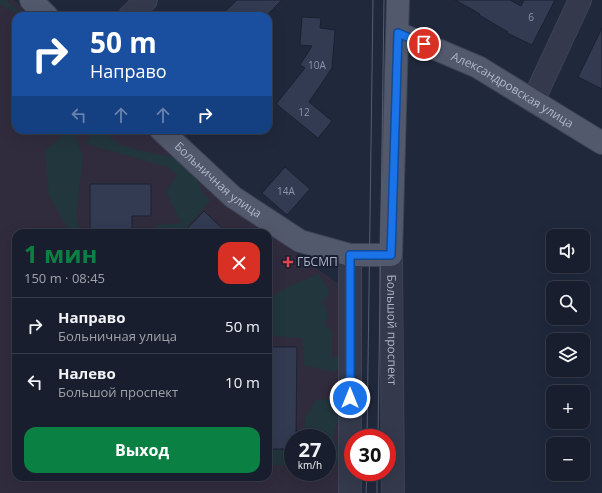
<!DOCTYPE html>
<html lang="ru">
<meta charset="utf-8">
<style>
:root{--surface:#181e2d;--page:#252b39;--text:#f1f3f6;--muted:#9fa2aa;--line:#363c49;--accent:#0b8043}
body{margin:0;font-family:"Open Sans",sans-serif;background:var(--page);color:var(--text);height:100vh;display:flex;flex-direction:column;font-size:15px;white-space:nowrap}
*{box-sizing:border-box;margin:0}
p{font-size:13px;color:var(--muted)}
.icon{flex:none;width:22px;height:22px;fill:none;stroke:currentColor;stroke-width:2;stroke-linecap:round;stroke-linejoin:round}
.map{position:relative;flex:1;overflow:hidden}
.panel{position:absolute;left:12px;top:229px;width:260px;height:252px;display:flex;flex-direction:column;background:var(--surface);border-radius:12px;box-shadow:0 4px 16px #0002,0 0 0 1px var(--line)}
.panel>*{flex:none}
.hud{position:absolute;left:12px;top:12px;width:260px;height:122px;border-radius:12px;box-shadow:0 4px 16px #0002,0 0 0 1px var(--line);background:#1a4fa0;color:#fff;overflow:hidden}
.fabs{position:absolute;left:546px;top:229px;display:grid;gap:8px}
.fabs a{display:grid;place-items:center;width:44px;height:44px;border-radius:8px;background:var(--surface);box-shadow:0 4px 16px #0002,0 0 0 1px var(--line);font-size:20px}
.speed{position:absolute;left:284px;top:429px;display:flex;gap:8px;font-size:20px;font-weight:700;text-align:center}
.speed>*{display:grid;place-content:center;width:52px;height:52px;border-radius:50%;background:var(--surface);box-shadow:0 4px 16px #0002,0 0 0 1px var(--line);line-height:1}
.speed small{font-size:10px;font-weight:400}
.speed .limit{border:6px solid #d22;background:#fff;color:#111}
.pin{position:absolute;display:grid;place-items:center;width:34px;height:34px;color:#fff;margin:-17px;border:2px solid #fff;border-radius:50%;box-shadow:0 1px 4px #0007}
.me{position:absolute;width:44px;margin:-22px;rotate:0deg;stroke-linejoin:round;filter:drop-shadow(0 0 3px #0008)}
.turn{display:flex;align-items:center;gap:14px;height:84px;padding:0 12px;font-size:18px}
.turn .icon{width:52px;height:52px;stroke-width:2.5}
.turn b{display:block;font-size:28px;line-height:34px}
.lanes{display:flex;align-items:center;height:38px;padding:0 12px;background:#0003;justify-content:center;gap:20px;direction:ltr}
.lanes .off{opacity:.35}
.round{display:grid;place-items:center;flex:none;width:42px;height:42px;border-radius:12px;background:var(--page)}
.overview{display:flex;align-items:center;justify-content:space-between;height:68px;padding:0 12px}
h1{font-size:24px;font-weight:700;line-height:30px;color:var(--accent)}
.primary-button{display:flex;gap:8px;margin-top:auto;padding:8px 12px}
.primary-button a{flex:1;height:46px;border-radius:12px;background:var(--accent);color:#fff;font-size:16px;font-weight:700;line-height:46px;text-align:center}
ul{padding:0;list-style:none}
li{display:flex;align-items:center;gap:12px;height:56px;padding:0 12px;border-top:1px solid var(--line)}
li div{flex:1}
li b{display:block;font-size:15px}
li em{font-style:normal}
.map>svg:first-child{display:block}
.medical{fill:#312c3d;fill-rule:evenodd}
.green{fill:#22363d}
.building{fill:#323b52;stroke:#1b2133}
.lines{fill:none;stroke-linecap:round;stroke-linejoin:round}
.minor-casing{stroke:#3d4355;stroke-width:24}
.major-casing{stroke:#3d4355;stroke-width:24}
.minor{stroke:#343a4c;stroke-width:22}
.major{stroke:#52596c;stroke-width:22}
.tram{stroke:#565d73;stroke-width:1}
.route-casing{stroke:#114b97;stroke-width:10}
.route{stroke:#1a73e8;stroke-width:7}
.health-dot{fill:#e0444e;stroke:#191f31;stroke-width:1.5}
.labels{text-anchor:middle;stroke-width:4;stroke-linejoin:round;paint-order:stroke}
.number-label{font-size:10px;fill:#8e94a9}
.street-label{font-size:12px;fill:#afb5c8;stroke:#191f31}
.poi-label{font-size:12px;fill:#afb5c8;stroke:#191f31;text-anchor:start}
</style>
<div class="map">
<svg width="602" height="493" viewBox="0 0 602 493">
<rect width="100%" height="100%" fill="#20283c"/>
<!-- medical -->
<path class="medical" d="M0,0H14L31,16H16V130H150L232,207L267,233H16V477H268V233L347,290L348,493H0ZM293,438H327V472H293Z"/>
<!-- green -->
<path class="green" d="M0,0H6L24,16H21L0,4Z
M68,130H73L83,157L76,216L80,233H63L67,227L49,196L45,151Z
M100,131L123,146L164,156L188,155L203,194L211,200L182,233H158L156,225L181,223L166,191L178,175L167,167L87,144L91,133Z
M319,274L330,293L323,301L328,316L324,324L332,331V359L344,353L342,367L334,372L304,365L302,338L271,336L268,337V299L287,287Z
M344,397L333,438L345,462L327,463V438H304L305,418L316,400Z
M268,448H293V465H268Z"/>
<!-- building -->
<path class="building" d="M237,0H282L266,16H220Z
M455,0H510L521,6L524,0H555L532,45L507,33L508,32L479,15L480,14Z
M302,17L321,18L320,28L335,30L332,68L309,102L332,121L318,138L276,104L305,68L300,65L312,46L300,45Z
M602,28V89L578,77Z
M285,167L310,189L287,215L262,193Z
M90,184H151V216H132V233H90Z
M204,211L227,233H183Z
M268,347H297L296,438H293V449H268Z"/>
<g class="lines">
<!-- minor casing -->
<g class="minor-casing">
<g id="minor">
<path d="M130,16L146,0"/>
<path d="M533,101L580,0"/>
<path d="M350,255V493"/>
<path id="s1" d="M391,255L393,493"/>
</g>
</g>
<!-- major casing -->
<g class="major-casing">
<g id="major">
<path d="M31,0L47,16"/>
<path id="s2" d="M398,33L478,67L602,143"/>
<path id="s3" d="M161,130L233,197L300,241L350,255H391L398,0"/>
</g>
</g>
<!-- minor -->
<use href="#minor" class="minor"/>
<!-- major -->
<use href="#major" class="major"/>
<!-- tram -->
<path class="tram" d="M367,438L373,0
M378,438L384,0
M366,493L367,472
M377,493V472"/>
</g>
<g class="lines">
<!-- route casing -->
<g class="route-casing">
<path id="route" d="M350,398V255H391L398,33L424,44"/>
</g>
<!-- route -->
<use href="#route" class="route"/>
</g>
<!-- markers -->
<path class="health-dot" d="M286 256h4v4h4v4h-4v4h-4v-4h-4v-4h4z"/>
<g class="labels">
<!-- number labels -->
<g class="number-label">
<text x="531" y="21">6</text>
<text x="317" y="69">10А</text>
<text x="304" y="116">12</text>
<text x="286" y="195">14А</text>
</g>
<!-- street labels -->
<g class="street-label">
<text dy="4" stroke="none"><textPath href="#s2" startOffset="128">Александровская улица</textPath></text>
<text dy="4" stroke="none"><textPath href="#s3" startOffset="76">Больничная улица</textPath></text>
<text dy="4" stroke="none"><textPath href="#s1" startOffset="75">Большой проспект</textPath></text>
</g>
<!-- poi labels -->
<g class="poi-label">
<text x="297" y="266">ГБСМП</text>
</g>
</g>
</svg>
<div class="fabs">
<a><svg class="icon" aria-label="sound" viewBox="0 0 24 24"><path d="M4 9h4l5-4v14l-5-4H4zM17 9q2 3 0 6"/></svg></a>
<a><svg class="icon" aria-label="search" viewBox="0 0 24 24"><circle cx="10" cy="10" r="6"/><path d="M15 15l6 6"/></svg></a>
<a><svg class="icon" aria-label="layers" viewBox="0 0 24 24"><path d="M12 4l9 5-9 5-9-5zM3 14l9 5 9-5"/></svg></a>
<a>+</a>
<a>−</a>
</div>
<div class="speed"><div>27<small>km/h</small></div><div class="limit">30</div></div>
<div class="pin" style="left:424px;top:44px;background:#d93025"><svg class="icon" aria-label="arrive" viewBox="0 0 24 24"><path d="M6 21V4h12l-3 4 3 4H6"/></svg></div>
<svg class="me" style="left:350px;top:398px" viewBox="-20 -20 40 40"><circle r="17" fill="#1a73e8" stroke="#fff" stroke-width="3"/><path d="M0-11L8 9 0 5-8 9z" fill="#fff"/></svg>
<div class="hud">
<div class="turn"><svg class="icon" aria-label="right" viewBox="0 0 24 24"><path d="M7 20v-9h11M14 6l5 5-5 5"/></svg><div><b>50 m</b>Направо</div></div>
<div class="lanes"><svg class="icon off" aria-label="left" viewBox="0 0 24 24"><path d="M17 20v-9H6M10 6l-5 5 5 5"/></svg><svg class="icon off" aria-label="ahead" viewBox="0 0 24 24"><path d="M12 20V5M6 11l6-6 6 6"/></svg><svg class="icon off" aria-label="ahead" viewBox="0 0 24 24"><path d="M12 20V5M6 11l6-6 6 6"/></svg><svg class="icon" aria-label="right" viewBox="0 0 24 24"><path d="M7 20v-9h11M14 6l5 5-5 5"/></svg></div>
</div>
<section class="panel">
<div class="overview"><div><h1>1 мин</h1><p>150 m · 08:45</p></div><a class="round" style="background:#d93025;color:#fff"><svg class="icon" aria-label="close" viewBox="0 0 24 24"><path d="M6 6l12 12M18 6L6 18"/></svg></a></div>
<ul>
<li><svg class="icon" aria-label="right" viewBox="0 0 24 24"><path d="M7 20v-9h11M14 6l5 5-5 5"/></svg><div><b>Направо</b><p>Больничная улица</p></div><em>50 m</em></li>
<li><svg class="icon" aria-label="left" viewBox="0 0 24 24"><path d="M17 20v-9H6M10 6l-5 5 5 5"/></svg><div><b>Налево</b><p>Большой проспект</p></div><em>10 m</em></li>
</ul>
<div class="primary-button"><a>Выход</a></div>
</section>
</div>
